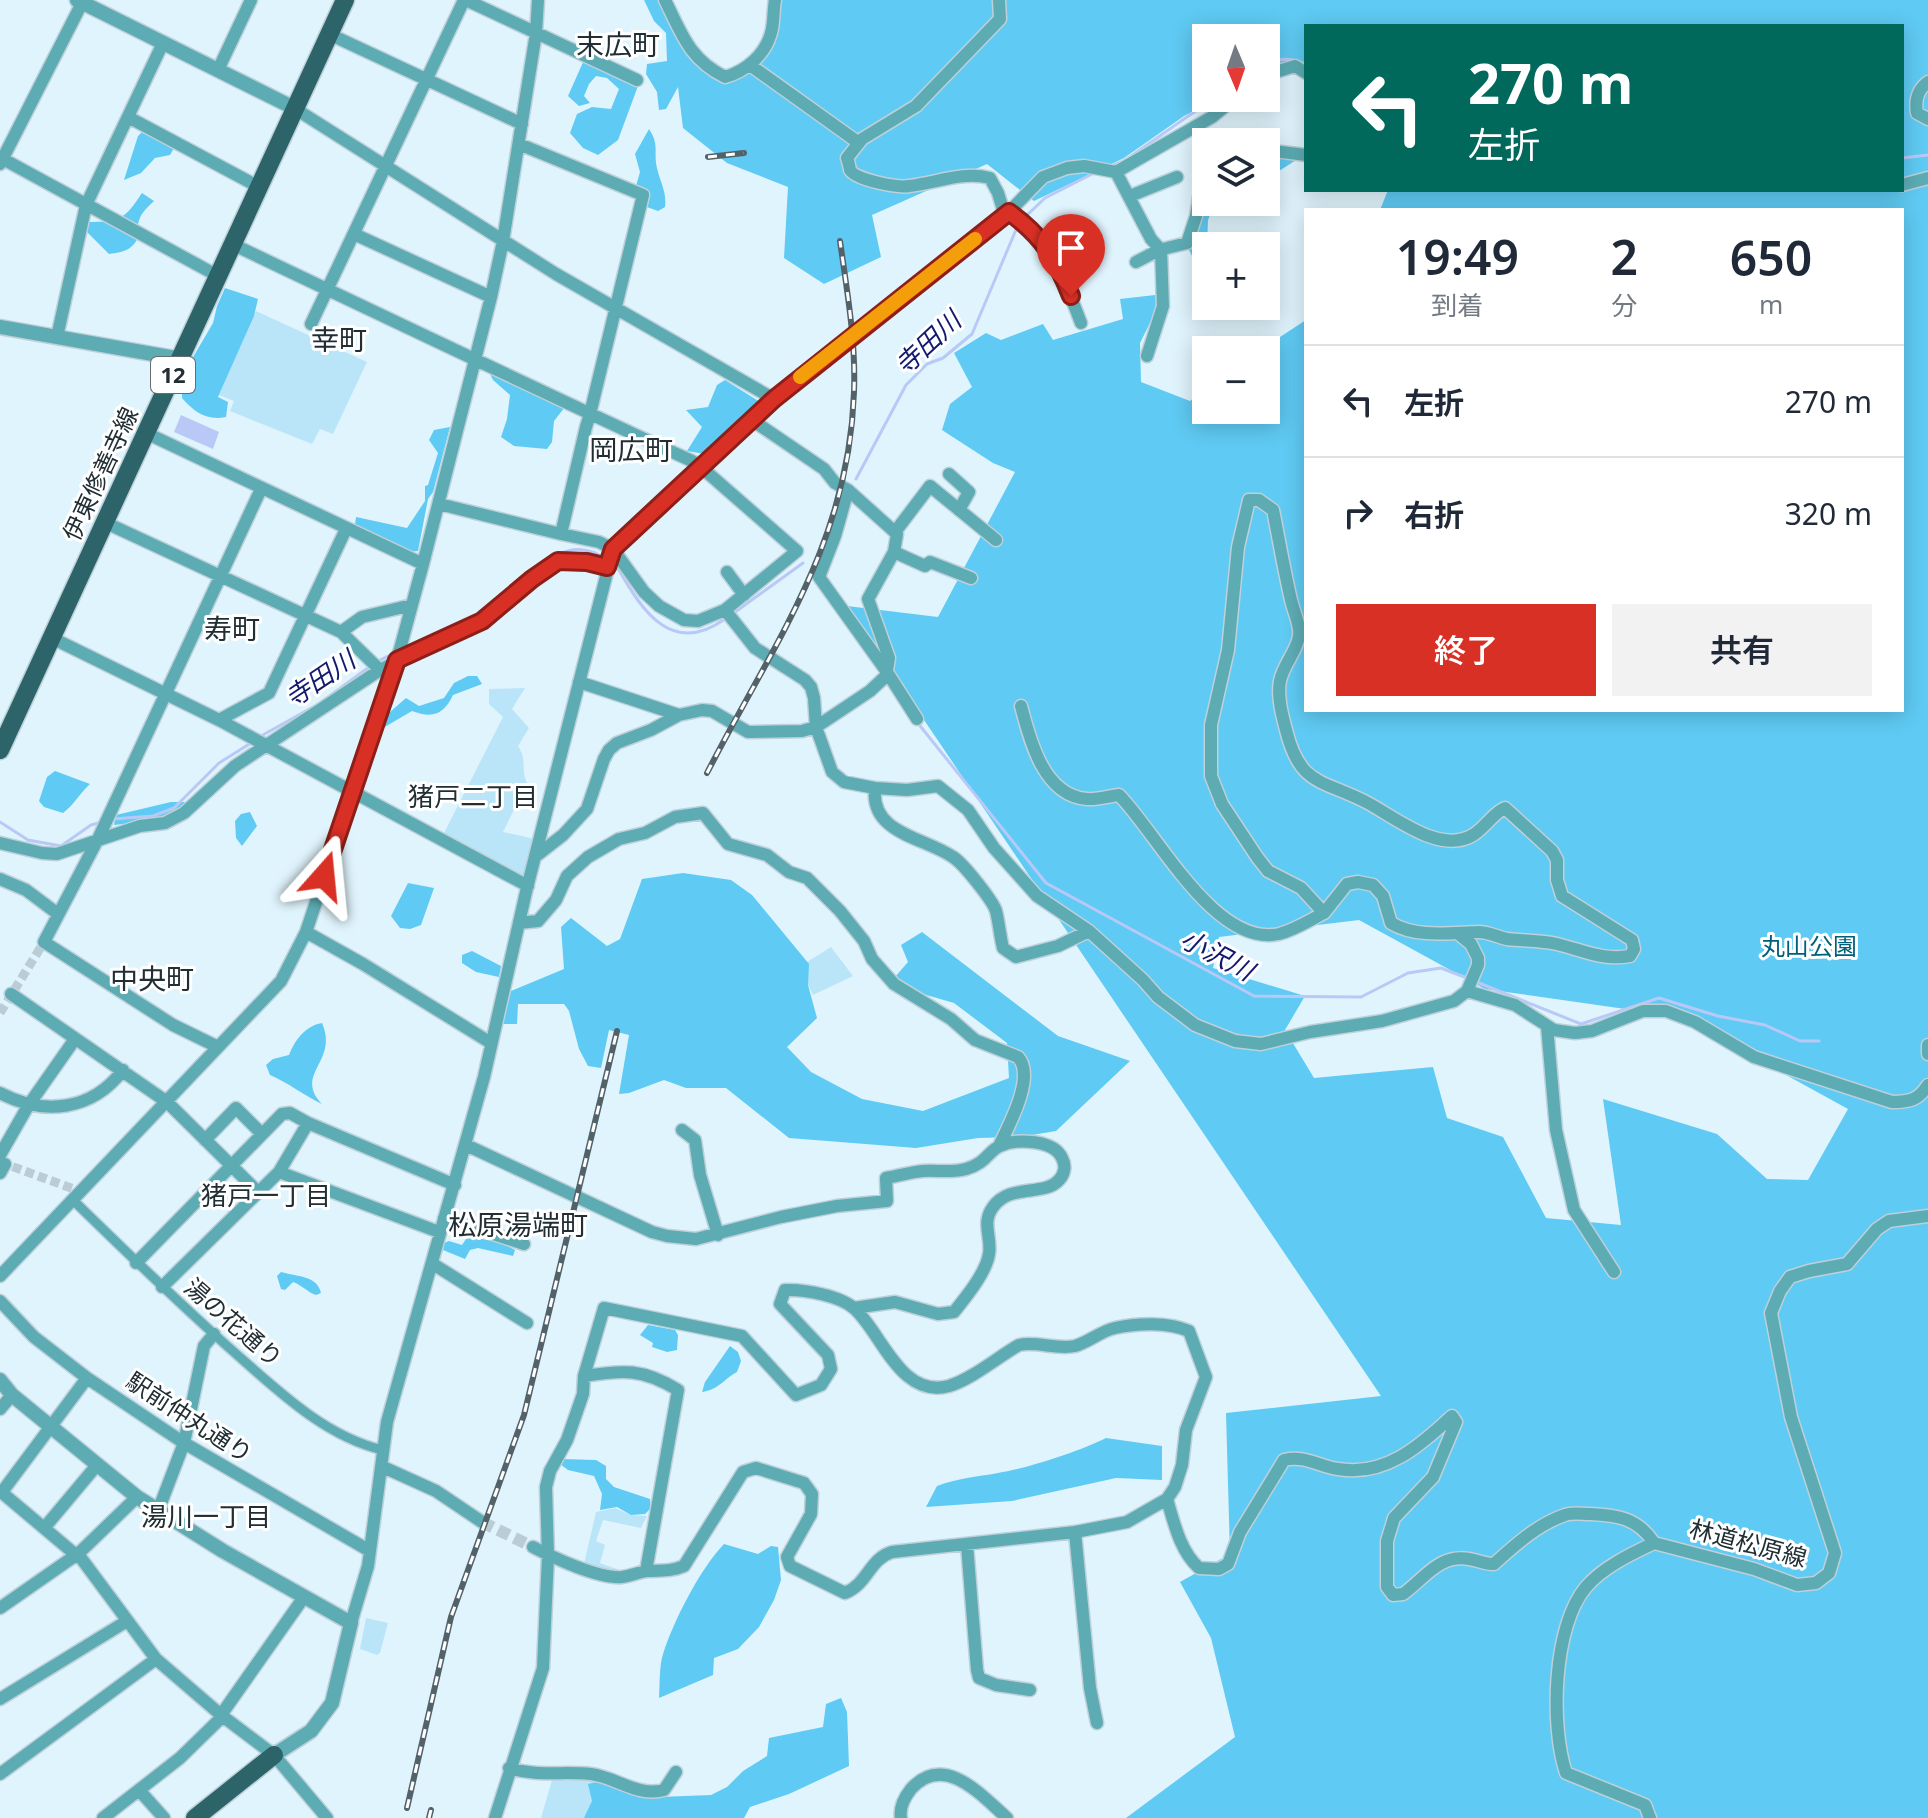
<!DOCTYPE html>
<html lang="ja">
<meta charset="utf-8">
<style>
:root{--surface:#fff;--page:#f2f2f3;--text:#1f2937;--muted:#747a83;--line:#e0e1e3;--accent:#d93025}
body{margin:0;font-family:"Noto Sans","Noto Sans JP",sans-serif;background:var(--page);color:var(--text);height:100vh;display:flex;flex-direction:column;font-size:30px;white-space:nowrap}
*{box-sizing:border-box;margin:0}
p{font-size:26px;color:var(--muted)}
.icon{flex:none;width:44px;height:44px;fill:none;stroke:currentColor;stroke-width:2;stroke-linecap:round;stroke-linejoin:round}
.map{position:relative;flex:1;overflow:hidden}
.panel{position:absolute;left:1304px;top:208px;width:600px;height:504px;display:flex;flex-direction:column;background:var(--surface);border-radius:0px;box-shadow:0 4px 20px #0003}
.panel>*{flex:none}
.top-card{position:absolute;left:1304px;top:24px;width:600px;height:168px;border-radius:0px;box-shadow:0 4px 20px #0003;background:#00695c;color:#fff;overflow:hidden}
.needle{width:52px;rotate:178deg}
.buttons{position:absolute;left:1192px;top:24px;display:grid;gap:16px}
.buttons a{display:grid;place-items:center;width:88px;height:88px;border-radius:0px;background:var(--surface);box-shadow:0 4px 20px #0003;font-size:40px}
.pin{position:absolute;display:grid;place-items:center;width:68px;height:68px;color:#fff;margin:-82px -34px;border-radius:50% 50% 50% 0;rotate:-45deg;box-shadow:0 0 8px #0007}
.pin .icon{rotate:45deg}
.me{position:absolute;width:88px;margin:-44px;rotate:18deg;stroke-linejoin:round;filter:drop-shadow(0 0 6px #0008)}
.turn{display:flex;align-items:center;gap:28px;height:168px;padding:0 32px;font-size:36px}
.turn .icon{width:104px;height:104px;stroke-width:2.5}
.turn b{display:block;font-size:56px;line-height:68px}
.eta{display:flex;justify-content:space-evenly;align-items:center;height:136px;text-align:center}
.eta b{font-size:48px;font-weight:600;line-height:56px}
.button{display:flex;gap:16px;margin-top:auto;padding:16px 32px}
.button a{flex:1;height:92px;border-radius:0px;background:var(--accent);color:#fff;font-size:32px;font-weight:600;line-height:92px;text-align:center}
.button a+a{background:var(--page);color:var(--text)}
ul{padding:0;list-style:none}
li{display:flex;align-items:center;gap:24px;height:112px;padding:0 32px;border-top:2px solid var(--line)}
li div{flex:1}
li b{display:block;font-size:30px}
li em{font-style:normal}
.map>svg:first-child{display:block}
.green{fill:#bae5f8}
.forest{fill:#5fcaf3;fill-rule:evenodd}
.water{fill:#b8c9f7}
.lines{fill:none;stroke-linecap:round;stroke-linejoin:round}
.stream{stroke:#b8c9f7;stroke-width:3}
.pedestrian-tunnel{stroke:#baccd5;stroke-width:9;stroke-dasharray:9 4.5;stroke-linecap:butt}
.minor-tunnel{stroke:#baccd5;stroke-width:12;stroke-dasharray:12 6;stroke-linecap:butt}
.pedestrian-casing{stroke:#bed0d9;stroke-width:12}
.minor-casing{stroke:#bed0d9;stroke-width:15}
.tertiary-casing{stroke:#bed0d9;stroke-width:17}
.primary-casing{stroke:#bed0d9;stroke-width:21}
.pedestrian{stroke:#5dacb4;stroke-width:9}
.minor{stroke:#5dacb4;stroke-width:12}
.tertiary{stroke:#5dacb4;stroke-width:14}
.primary{stroke:#2c646a;stroke-width:18}
.rail-casing{stroke:#536269;stroke-width:6}
.rail{stroke:#fff;stroke-width:3;stroke-dasharray:9;stroke-linecap:butt}
.route-casing{stroke:#8d1f18;stroke-width:20}
.route{stroke:#d93025;stroke-width:14}
.slow{stroke:#f59e0b;stroke-width:14}
.labels{text-anchor:middle;stroke-width:6;stroke-linejoin:round;paint-order:stroke}
.shield{fill:#fff;stroke:#646d71;stroke-width:2}
.shield-label{font-size:22px;font-weight:bold;fill:#212e34}
.street-label{font-size:24px;fill:#212e34;stroke:#fff}
.park-label{font-size:24px;fill:#005f7a;stroke:#fff}
.water-label{font-size:26px;font-style:italic;fill:#12196f;stroke:#fff}
.neighbourhood-label{font-size:26px;fill:#212e34;stroke:#fff}
.quarter-label{font-size:28px;fill:#212e34;stroke:#fff}
</style>
<div class="map">
<svg width="1928" height="1818" viewBox="0 0 1928 1818">
<rect width="100%" height="100%" fill="#e0f4fd"/>
<!-- green -->
<path class="green" d="M256,311L367,362L333,434L320,429L312,444L230,411L234,401L219,395Z
M525,688L512,709L529,728L518,746C528,761 520,768 527,783L503,832L535,839L524,879L443,835L503,717L489,704V689Z
M831,947L853,976L813,995L808,985L807,962Z
M615,1508L631,1515L647,1516L641,1528L603,1520L596,1541L605,1545L600,1563L625,1572H614L584,1564L596,1512Z
M366,1618L388,1623L380,1653L377,1655L360,1649Z
M593,1777L702,1818H541L552,1780Z"/>
<!-- forest -->
<path class="forest" d="M644,0H659L689,58L697,65L736,74L762,49L776,0H1928V1818H1126L1235,1737L1211,1638L1180,1582L1230,1554L1226,1413L1381,1396L847,606L938,617L1015,472L993,463L942,430L950,404L972,387L954,353L986,333L1001,340L1043,324L1053,340L1123,319L1120,299L1155,295L1159,305L1140,343L1141,382L1190,401L1206,390V410H1266V350H1260L1306,320V710H1902V210H1380L1388,190H1902V26H1306V72L1266,73V38H1206V98H1218L1184,116L1124,158L1034,201L987,164L872,215L881,257L824,284L784,258L788,187L727,163L683,128L678,87L666,109L659,110L657,92L646,74L647,64L667,61L666,33L654,21ZM1359,920L1485,989L1681,1017L1848,1109L1808,1180L1767,1179L1717,1134L1603,1099L1621,1225L1546,1218L1503,1137L1447,1118L1433,1067L1314,1078L1285,1030L1305,996L1213,968L1219,937Z
M584,60L638,86L618,140L598,155L583,148L570,133L577,114L592,107L611,109L619,89L607,78L596,76L589,84L584,96L590,103L579,106L568,96Z
M649,129C660,146 653,151 657,168C660,182 667,192 665,207L658,211L647,207L649,191L636,186L640,172L635,154Z
M143,131L174,148L170,155L155,158L141,173L124,180L138,136Z
M1266,149L1304,155L1279,171L1266,174Z
M142,193L154,201C142,212 135,220 139,236C132,250 125,252 109,254L87,232V222C120,222 124,220 142,193Z
M1206,199V202H1215L1208,220L1206,271L1201,273L1189,250L1195,221Z
M225,288L258,299L254,316L218,397L228,402L226,417C207,421 194,412 182,398V376L213,323L217,306Z
M488,370L565,407L554,421L552,442L547,449L514,446L501,437L507,419L510,395L493,380Z
M725,380L760,402L720,444L705,454L687,451L702,427L686,410L708,407L717,385Z
M450,427L433,492L428,499L418,551L409,552L355,525L356,517L407,528L425,501V486L428,485L438,453L429,440L434,430Z
M468,676H477L482,684L453,695C444,714 433,719 412,711L383,728L382,719L406,698L419,706L444,698L454,683Z
M55,771L90,784C79,794 74,805 63,813L44,807L39,801L47,777Z
M171,802H191L159,820L114,825L116,815Z
M250,812L257,826L242,846L236,838L235,821L241,814Z
M683,873L731,880L752,895L809,964L808,985L817,1018L787,1047L811,1072L862,1099L923,1111L1009,1078L1007,1043L954,1003L916,992L895,977L908,962L901,945L922,932L1058,1036L1130,1061L1056,1131L1020,1137L978,1138L916,1148L789,1138L726,1088H686L664,1080L629,1093L619,1094L629,1035L609,1030L601,1068L588,1066L579,1049L569,1011L564,1004H518L517,1024H501L511,991L564,969L561,927L571,918L607,946L620,939L642,879Z
M408,883L434,888L421,925L410,929L400,928L391,916Z
M472,951L501,966L499,977L476,972L462,963V955Z
M322,1023C339,1062 293,1074 322,1104C303,1095 289,1083 270,1075L266,1065L273,1059L289,1055C295,1040 305,1026 322,1023Z
M468,1236L502,1243L515,1250L513,1256L478,1248L470,1250L465,1259L443,1250L444,1243L449,1241L462,1245Z
M281,1272C297,1277 317,1275 321,1293L316,1295C307,1292 302,1285 293,1282L285,1290L281,1289L277,1276Z
M648,1325L675,1330L678,1335L677,1350L667,1352L652,1347L653,1343L640,1335Z
M730,1346L738,1352L741,1361L737,1372C724,1379 718,1390 702,1392L705,1382Z
M1106,1438L1162,1446V1480L1116,1478L1012,1501L926,1507L937,1486C958,1478 976,1477 998,1473C1028,1468 1078,1452 1106,1438Z
M562,1459L596,1460L606,1466V1479L614,1487L650,1499L651,1508L645,1514L631,1515L617,1507L600,1510L602,1494L594,1476L568,1470L560,1464Z
M724,1544L758,1554L771,1546L778,1547L781,1580L774,1600L759,1627L738,1649L714,1658L713,1675L659,1698C660,1684 659,1667 663,1654C674,1620 700,1569 724,1544Z
M841,1698L847,1712L849,1766L789,1794L750,1807L744,1818H584L592,1801L588,1784L601,1781L643,1795L660,1797L711,1795L727,1787L743,1771L767,1756L769,1738L823,1727L826,1704Z"/>
<!-- water -->
<path class="water" d="M181,415L219,432L213,449L174,432Z"/>
<g class="lines">
<!-- stream -->
<path class="stream" d="M1266,64C1279,57 1292,58 1306,64
M1902,158L1928,155
M1111,166L1124,161L1214,98
M1023,219L1045,198L1096,172
M856,479L906,385L927,364L943,358L972,334L1018,225
M613,565L619,570C643,613 673,656 725,619
M532,572C555,553 579,539 607,560
M731,615L803,563
M403,649L441,634
M378,661L396,652
M320,703L372,665
M917,722L1046,883L1254,996L1361,997L1408,973L1441,968L1467,978
M261,736L313,707
M113,819L153,816L174,808L219,763L251,743
M0,822L28,840L61,846L91,825L102,822
M1474,981L1581,1024L1659,998L1718,1016L1765,1025L1800,1041H1819"/>
<!-- pedestrian-tunnel -->
<path class="pedestrian-tunnel" d="M0,1013L44,942
M0,1162L82,1192"/>
<!-- minor-tunnel -->
<path class="minor-tunnel" d="M482,1522L533,1547"/>
<!-- pedestrian casing -->
<g class="pedestrian-casing">
<path id="pedestrian" d="M74,1201C124,1250 174,1298 226,1345C272,1385 322,1436 383,1450"/>
</g>
<!-- minor casing -->
<g class="minor-casing">
<path id="minor" d="M466,0L637,80
M665,0C682,34 689,59 725,77C746,71 765,55 771,33C774,23 773,11 775,0
M999,0L1000,19L916,106L862,139L847,158C848,160 850,169 850,170C856,180 898,188 909,186C937,183 962,171 990,178L998,193L1005,216
M329,34L522,124
M750,65L859,143
M218,70L251,0
M1266,75L1295,66L1306,73
M1928,82C1917,90 1915,100 1917,113L1928,119
M294,108L556,274L774,399
M128,117L259,187
M1266,150L1306,155
M3,159L218,276
M0,164L82,3
M1116,172L1212,117L1235,98
M1902,185L1928,178
M1130,196L1177,177
M1009,212C1054,245 1062,274 1081,323
M354,234L491,297
M232,244C385,317 538,390 692,461L701,467L797,551L725,610L698,621L684,620L659,606L644,592L613,549L599,542L561,534L586,427L590,414L643,195L519,144
M1136,262L1159,250L1187,243L1196,216L1202,180L1206,175
M311,324L464,0
M57,337L86,205L163,43
M146,433L423,564
M949,474L969,492L959,510
M848,490L835,536L819,577L887,672L917,719
M1249,500H1259L1273,510C1279,540 1284,570 1291,600C1293,610 1301,626 1299,636C1297,651 1283,665 1280,681C1277,696 1282,715 1286,730C1300,786 1321,779 1366,802C1395,817 1440,855 1473,835C1485,828 1493,813 1505,808L1552,851L1557,860V880L1562,896L1632,940L1634,949L1630,956C1603,961 1582,950 1557,944C1541,940 1523,941 1507,939C1497,937 1487,931 1477,932C1449,933 1416,938 1391,923L1383,896L1373,885L1358,882L1347,884L1324,913L1301,888L1268,871L1257,857L1222,804L1211,776V725L1228,650L1238,547Z
M439,504L561,534
M104,522L341,632L380,670
M895,532L930,486L996,540
M894,552L925,566L930,562L971,578
M727,572L744,595
M725,610L755,648L805,680L811,687L814,698L816,727L832,772L844,782L875,788C870,834 924,837 953,857C963,863 993,901 996,911C999,923 1000,936 1003,948L1016,957L1058,946L1089,931
M341,632L362,617L412,605
M52,638L219,720L528,886
M579,682L679,715L702,710L712,711L748,732L802,731L816,727L870,691L886,676L889,658L868,599L894,552L897,534L848,490L835,483L824,469L752,420
M1021,706C1030,741 1044,796 1087,799C1097,800 1109,796 1119,795C1157,833 1215,948 1279,934C1295,930 1310,920 1324,913
M219,720L269,693L346,529
M875,788L907,790L938,786L968,810L994,848L1037,896L1089,931L1143,980L1158,997L1195,1025L1235,1041L1261,1044L1310,1032L1382,1021L1454,1001L1467,991L1478,965V958L1471,944L1460,935
M0,843L42,853L57,854L140,826L165,823L184,813L235,766L380,670L482,621L532,579L558,561L587,562L607,567
M536,856L563,835L587,809L604,759L609,750L617,743L651,730L679,715
M0,879L26,890L58,914
M519,923L538,921L556,900L567,876L588,857L619,839L645,833L675,817L703,813L728,844L767,855L789,872L807,878L840,911L864,941L872,959L894,984L951,1019L975,1040L1018,1057C1036,1076 1009,1125 999,1146
M306,932L363,964L491,1043
M1467,991L1515,1005L1554,1030L1575,1033L1592,1031L1643,1011H1666L1695,1022L1754,1057L1892,1102C1910,1102 1918,1100 1928,1085
M11,994L167,1102L258,1192
M1547,1026L1556,1130L1574,1210L1614,1272
M1928,1045V1054
M218,1047L173,1025L44,942L98,839L261,489
M0,1093C44,1116 92,1111 123,1070
M682,1130L695,1140L700,1175L718,1235
M205,1140L236,1108L261,1133
M466,1145L652,1232L667,1236L696,1239L781,1217L837,1206L887,1201L886,1178C898,1176 910,1172 923,1171C937,1170 952,1173 966,1169C987,1163 988,1151 1000,1146C1017,1138 1054,1140 1062,1158C1066,1165 1065,1174 1059,1180C1044,1197 1010,1183 993,1207C981,1223 992,1237 989,1254C986,1273 966,1297 954,1312L938,1314L895,1302L854,1308
M0,1155L28,1106L75,1039
M279,1172L439,1232
M0,1173L5,1164
M444,1218L524,1244
M136,1263L282,1114L290,1113L308,1123L455,1185
M433,1264L527,1323
M0,1276L281,981L306,932L397,660L423,564L491,297L503,241L536,33L538,0
M162,1287L279,1172L308,1123
M0,1301L34,1337L87,1378L184,1443L370,1551
M584,1376C623,1370 642,1368 678,1390L646,1571
M0,1409L12,1395
M383,1467L436,1491L482,1522
M0,1491L76,1555
M2,1492L87,1378
M1167,1499C1174,1523 1180,1551 1199,1568L1219,1569L1228,1564L1240,1532L1284,1460C1305,1455 1318,1466 1338,1469C1385,1477 1420,1446 1452,1416L1456,1422L1433,1477L1394,1518L1387,1541V1587L1393,1595L1403,1594C1425,1578 1439,1554 1469,1559C1478,1560 1484,1564 1494,1564C1515,1545 1538,1524 1565,1515C1572,1512 1582,1514 1590,1514C1617,1515 1638,1518 1654,1543
M158,1511L184,1443L204,1346L214,1334
M45,1527L97,1465
M1075,1532L1090,1688L1097,1723
M967,1545L977,1670L979,1678L996,1685L1030,1690
M78,1554L156,1659L221,1715L274,1755L327,1818
M0,1608L79,1553L137,1497
M351,1623L368,1566L387,1422L484,1077L526,892L613,549L774,399L1005,216L1043,177L1067,168L1084,166L1116,172L1151,239L1161,250L1163,306L1147,356
M0,1699L127,1621
M221,1715L304,1597
M509,1768C539,1777 561,1771 591,1774C616,1777 637,1797 664,1790L676,1772
M0,1774L156,1659
M139,1790L164,1818
M103,1818L180,1758L223,1716
M495,1818L543,1668L548,1556L546,1487L550,1471L567,1440L583,1394L584,1376L604,1308L742,1336L796,1395L821,1385L831,1369L828,1355L780,1304L785,1290C804,1289 841,1296 855,1309C882,1334 901,1399 949,1386C972,1379 998,1357 1019,1345C1037,1341 1057,1350 1075,1346C1089,1342 1101,1331 1115,1328C1137,1323 1168,1322 1189,1331L1206,1377L1186,1430L1182,1465L1175,1487L1167,1499L1127,1522L1075,1532L892,1552C869,1559 868,1584 845,1593L790,1566L787,1557L811,1514L812,1494L804,1483L756,1468L743,1472L684,1566C670,1572 661,1570 647,1571C639,1572 631,1576 622,1577C599,1579 554,1558 533,1547
M901,1818C899,1807 904,1798 911,1789C944,1752 981,1795 1007,1818
M1650,1818L1645,1805L1566,1773C1550,1725 1553,1626 1586,1587C1603,1567 1631,1554 1654,1543L1754,1569L1797,1585L1816,1583L1829,1573L1835,1553L1791,1417L1771,1313L1780,1291L1790,1277L1809,1271L1847,1264L1877,1229L1889,1221L1928,1216"/>
</g>
<!-- tertiary casing -->
<g class="tertiary-casing">
<path id="tertiary" d="M77,0L294,108
M0,327L181,359
M0,1380L12,1395L137,1497L223,1551L351,1623L332,1703L311,1731L274,1755"/>
</g>
<!-- primary casing -->
<g class="primary-casing">
<path id="primary" d="M0,750L345,0
M195,1818L274,1755"/>
</g>
<!-- pedestrian -->
<use href="#pedestrian" class="pedestrian"/>
<!-- minor -->
<use href="#minor" class="minor"/>
<!-- tertiary -->
<use href="#tertiary" class="tertiary"/>
<!-- primary -->
<use href="#primary" class="primary"/>
<!-- rail casing -->
<g class="rail-casing">
<path id="rail" d="M708,157L744,153
M707,773C773,644 849,544 854,392C856,341 847,291 840,241
M407,1808L451,1617L524,1415L617,1031
M429,1818L431,1810"/>
</g>
<!-- rail -->
<use href="#rail" class="rail"/>
</g>
<g class="lines">
<!-- route casing -->
<g class="route-casing">
<path id="route" d="M324,876L397,660L482,621L532,579L558,561L587,562L607,567L613,549L774,399L1009,212C1042,236 1056,258 1071,296"/>
</g>
<!-- route -->
<use href="#route" class="route"/>
<!-- slow -->
<path class="slow" d="M800,377L975,239"/>
</g>
<g class="labels">
<!-- shield labels -->
<rect class="shield" x="151" y="357" width="44" height="36" rx="6"/>
<g class="shield-label">
<text x="173" y="383">12</text>
</g>
<!-- street labels -->
<g class="street-label">
<text transform="translate(101 474) rotate(-65)" y="8">伊東修善寺線</text>
<text transform="translate(233 1323) rotate(41)" y="8">湯の花通り</text>
<text transform="translate(189 1418) rotate(33)" y="8">駅前仲丸通り</text>
<text transform="translate(1748 1544) rotate(15)" y="8">林道松原線</text>
</g>
<!-- park labels -->
<g class="park-label">
<text x="1809" y="955">丸山公園</text>
</g>
<!-- water labels -->
<g class="water-label">
<text transform="translate(928 343) rotate(-43)" y="9">寺田川</text>
<text transform="translate(320 679) rotate(-34)" y="9">寺田川</text>
<text transform="translate(1217 955) rotate(28)" y="9">小沢川</text>
</g>
<!-- neighbourhood labels -->
<g class="neighbourhood-label">
<text x="473" y="806">猪戸二丁目</text>
<text x="266" y="1205">猪戸一丁目</text>
<text x="206" y="1526">湯川一丁目</text>
</g>
<!-- quarter labels -->
<g class="quarter-label">
<text x="618" y="55">末広町</text>
<text x="339" y="350">幸町</text>
<text x="631" y="460">岡広町</text>
<text x="232" y="639">寿町</text>
<text x="152" y="989">中央町</text>
<text x="518" y="1235">松原湯端町</text>
</g>
</g>
</svg>
<div class="buttons">
<a><svg class="needle" viewBox="-14 -14 28 28"><path d="M0-13l5 13h-10z" fill="#e53935"/><path d="M0 13l5-13h-10z" fill="#747a83"/></svg></a>
<a><svg class="icon" aria-label="layers" viewBox="0 0 24 24"><path d="M12 4l9 5-9 5-9-5zM3 14l9 5 9-5"/></svg></a>
<a>+</a>
<a>−</a>
</div>
<div class="pin" style="left:1071px;top:296px;background:#d93025"><svg class="icon" aria-label="arrive" viewBox="0 0 24 24"><path d="M6 21V4h12l-3 4 3 4H6"/></svg></div>
<svg class="me" style="left:324px;top:876px" viewBox="-20 -20 40 40"><path d="M0-17L14 15 0 8-14 15z" fill="#d93025" stroke="#fff" stroke-width="4"/></svg>
<div class="top-card">
<div class="turn"><svg class="icon" aria-label="left" viewBox="0 0 24 24"><path d="M17 20v-9H6M10 6l-5 5 5 5"/></svg><div><b>270 m</b>左折</div></div>
</div>
<section class="panel">
<div class="eta">
<div><b>19:49</b><p>到着</p></div>
<div><b>2</b><p>分</p></div>
<div><b>650</b><p>m</p></div>
</div>
<ul>
<li><svg class="icon" aria-label="left" viewBox="0 0 24 24"><path d="M17 20v-9H6M10 6l-5 5 5 5"/></svg><div><b>左折</b></div><em>270 m</em></li>
<li><svg class="icon" aria-label="right" viewBox="0 0 24 24"><path d="M7 20v-9h11M14 6l5 5-5 5"/></svg><div><b>右折</b></div><em>320 m</em></li>
</ul>
<div class="button"><a>終了</a><a>共有</a></div>
</section>
</div>
